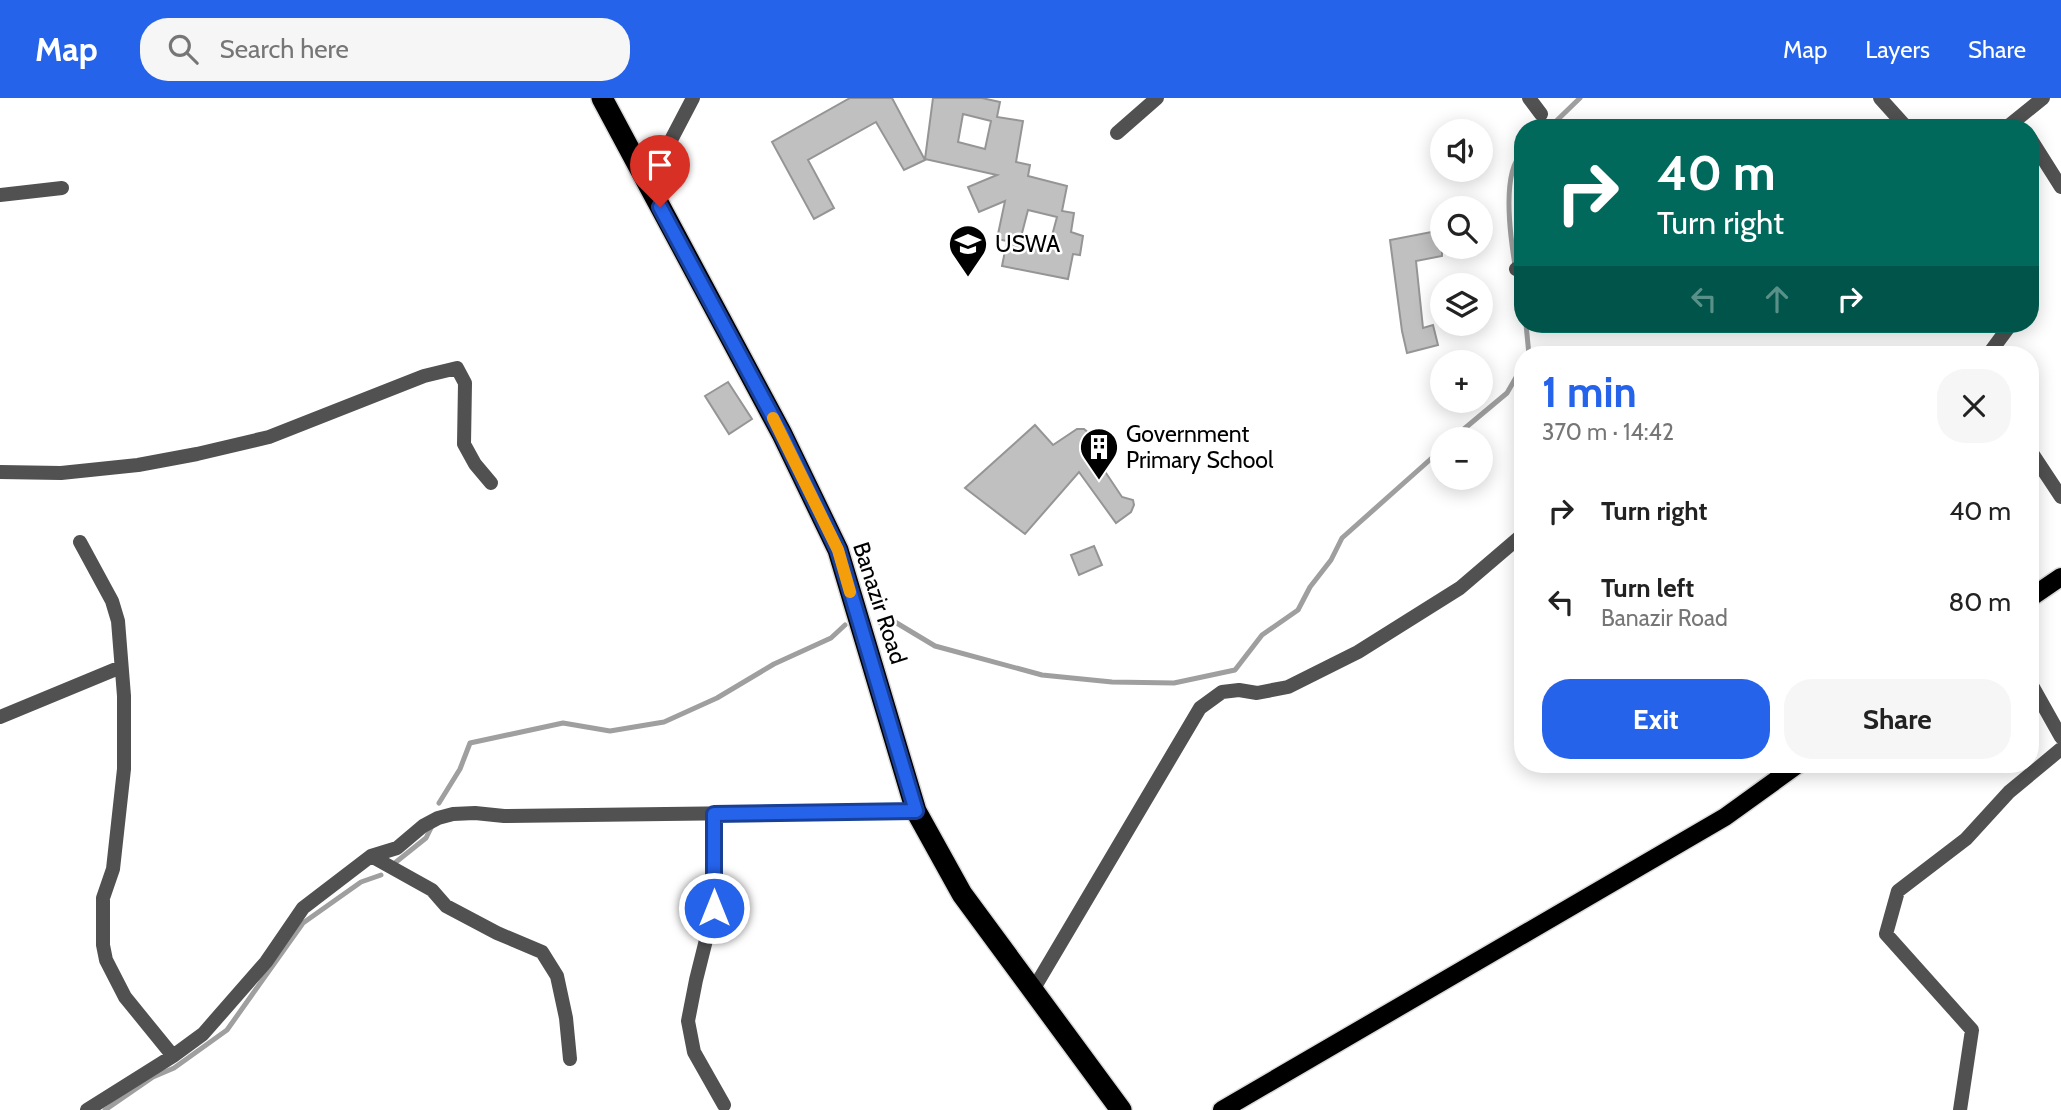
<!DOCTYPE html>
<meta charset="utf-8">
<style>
:root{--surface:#fff;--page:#f6f6f6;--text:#222;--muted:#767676;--accent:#2563eb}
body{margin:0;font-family:Cabin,sans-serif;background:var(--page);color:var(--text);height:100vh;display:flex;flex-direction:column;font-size:26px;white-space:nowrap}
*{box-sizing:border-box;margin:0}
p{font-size:23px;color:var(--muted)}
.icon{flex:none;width:38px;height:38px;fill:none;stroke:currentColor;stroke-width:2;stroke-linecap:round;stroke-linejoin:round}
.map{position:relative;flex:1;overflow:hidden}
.drawer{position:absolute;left:1514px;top:248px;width:525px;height:427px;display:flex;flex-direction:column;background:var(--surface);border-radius:28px;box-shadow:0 4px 18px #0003}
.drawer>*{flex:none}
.banner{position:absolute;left:1514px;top:21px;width:525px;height:214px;border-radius:28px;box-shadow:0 4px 18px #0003;background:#00695c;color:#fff;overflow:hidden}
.buttons{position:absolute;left:1430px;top:21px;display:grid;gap:14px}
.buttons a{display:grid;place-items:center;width:63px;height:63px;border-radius:50%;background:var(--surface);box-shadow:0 4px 18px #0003;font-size:35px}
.pin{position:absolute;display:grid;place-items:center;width:60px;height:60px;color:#fff;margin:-72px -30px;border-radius:50% 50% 50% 0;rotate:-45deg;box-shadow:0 0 7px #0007}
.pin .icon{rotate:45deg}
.me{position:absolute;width:77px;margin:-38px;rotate:0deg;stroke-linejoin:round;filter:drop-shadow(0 0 5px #0008)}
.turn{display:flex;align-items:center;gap:24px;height:147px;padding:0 28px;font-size:32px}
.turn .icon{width:91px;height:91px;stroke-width:2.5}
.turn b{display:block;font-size:49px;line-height:60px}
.lanes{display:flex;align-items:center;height:66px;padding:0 28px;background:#0003;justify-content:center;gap:35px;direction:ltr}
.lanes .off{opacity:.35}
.round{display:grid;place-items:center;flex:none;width:74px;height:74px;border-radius:28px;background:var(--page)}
.overview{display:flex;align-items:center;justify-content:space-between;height:119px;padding:0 28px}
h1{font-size:42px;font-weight:700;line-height:52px;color:var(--accent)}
.primary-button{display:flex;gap:14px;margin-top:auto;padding:14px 28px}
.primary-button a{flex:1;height:80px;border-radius:28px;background:var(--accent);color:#fff;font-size:28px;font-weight:700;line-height:80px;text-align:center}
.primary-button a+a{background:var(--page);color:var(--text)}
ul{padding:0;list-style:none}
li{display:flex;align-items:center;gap:21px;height:91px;padding:0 28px}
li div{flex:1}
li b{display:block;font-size:26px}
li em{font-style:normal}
header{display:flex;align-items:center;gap:42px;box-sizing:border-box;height:98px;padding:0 35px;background:var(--accent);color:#fff}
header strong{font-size:33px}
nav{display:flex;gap:38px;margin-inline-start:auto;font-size:24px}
.search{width:490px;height:63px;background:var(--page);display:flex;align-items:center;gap:18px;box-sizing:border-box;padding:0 24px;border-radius:28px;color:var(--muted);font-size:26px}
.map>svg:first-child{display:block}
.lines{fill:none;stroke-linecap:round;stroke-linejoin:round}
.stream{stroke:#9f9f9f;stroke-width:5}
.building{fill:#c0c0c0;stroke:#959595;stroke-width:2;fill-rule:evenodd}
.primary-casing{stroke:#dbdbdb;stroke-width:21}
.highway-casing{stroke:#dbdbdb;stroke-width:24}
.street{stroke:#515151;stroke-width:14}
.primary{stroke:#000;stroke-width:18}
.highway{stroke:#000;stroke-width:21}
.route-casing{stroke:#184099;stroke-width:18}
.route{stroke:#2563eb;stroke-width:12}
.slow{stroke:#f59e0b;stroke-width:12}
.labels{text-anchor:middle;stroke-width:5;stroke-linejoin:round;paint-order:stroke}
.poi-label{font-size:23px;fill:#000;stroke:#fff;text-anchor:start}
.street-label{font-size:23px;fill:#000;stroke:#fff}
</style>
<header>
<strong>Map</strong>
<div class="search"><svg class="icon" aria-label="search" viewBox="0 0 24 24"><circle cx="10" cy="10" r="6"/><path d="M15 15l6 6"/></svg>Search here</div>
<nav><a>Map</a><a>Layers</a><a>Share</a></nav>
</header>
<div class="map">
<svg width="2061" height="1012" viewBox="0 0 2061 1012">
<rect width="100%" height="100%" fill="#fff"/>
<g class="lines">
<!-- stream -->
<path class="stream" d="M1549,30L1580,0
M1522,55C1496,80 1516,174 1522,207
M1526,226L1529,257
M1452,341L1507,295L1522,269
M880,525L895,524L935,548L1042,577L1112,584L1174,585L1235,572L1262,537L1298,512L1310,489L1331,462L1342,440L1442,351
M439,705L460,671L470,645L563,625L610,633L664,624L717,600L774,566L831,540L845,527
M396,764L426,740L431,730
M105,1012L153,979L174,970L227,932L303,825L361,784L381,777"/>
</g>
<!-- building -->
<path class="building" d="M850,0H892L925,62L904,72L876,24L808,62L834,110L814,121L772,44Z
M933,0H982L1000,4L997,19L1023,23L1016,64L1030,67L1028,78L1067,88L1062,113L1074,115L1071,134L1083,138L1080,157L1073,156L1068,181L1002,168L1007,143L997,141L1005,103L979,114L968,89L997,77L925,61ZM963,16L991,23L985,51L958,44ZM1028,112L1057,119L1050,145L1021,139Z
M1442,132V158L1416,163L1423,230L1433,227L1438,247L1407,255L1402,233L1390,142Z
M728,284L752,321L729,336L705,298Z
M1035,327L1053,347L1077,331H1084L1090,336L1086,345L1122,399L1133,402L1134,407L1131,414L1116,425L1079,374L1025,436L965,390Z
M1094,448L1102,467L1079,477L1071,457Z"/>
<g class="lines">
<!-- primary casing -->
<g class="primary-casing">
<path id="primary" d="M2030,500L2061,479
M1222,1012L1725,719L1797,667"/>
</g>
<!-- highway casing -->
<g class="highway-casing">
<path id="highway" d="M602,0L782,336L838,452L916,713L962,796L1121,1012"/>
</g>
<!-- street -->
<path class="street" d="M1529,0L1541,16
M1880,0L1907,30
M2006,30L2043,0
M1117,35L1157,0
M2030,40L2061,89
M648,86L693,0
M0,97L62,90
M1516,171L1522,170
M1992,257L1991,253L2011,226
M2030,352L2061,399
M0,374L61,375L138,367L197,356L269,339L424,278L457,270L465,285L464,346L475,366L491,385
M80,444L112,503L118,523L124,598V671L113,771L103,800V847L106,862L125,899L173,958
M2030,584L2061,639
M0,619L121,569
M714,716V810L696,882L688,923L694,954L724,1007
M371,758L432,792L446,808L497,835L542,854L557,878L566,920L570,961
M1033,892L1200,610L1222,594L1239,592L1257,595L1288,589L1358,554L1460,490L1522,437
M87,1012L173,958L203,936L266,864L303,810L371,758L397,750L423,728L438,720L453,716L475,715L504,718L916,713
M1960,1012L1972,932L1886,836L1898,793L1966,741L2009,694L2061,651"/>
<!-- primary -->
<use href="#primary" class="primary"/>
<!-- highway -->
<use href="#highway" class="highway"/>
</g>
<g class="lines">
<!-- route casing -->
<g class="route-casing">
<path id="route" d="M660,109L782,336L838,452L916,713L714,716V810"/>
</g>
<!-- route -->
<use href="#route" class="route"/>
<!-- slow -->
<path class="slow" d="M773,320L838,452L850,494"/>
</g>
<!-- icons -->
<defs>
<g id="school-pin" transform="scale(2.0125)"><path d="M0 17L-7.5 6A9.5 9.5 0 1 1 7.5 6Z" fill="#000" stroke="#fff"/><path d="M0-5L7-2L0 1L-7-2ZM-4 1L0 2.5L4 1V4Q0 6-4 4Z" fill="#fff"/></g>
<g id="building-pin" transform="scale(2.0125)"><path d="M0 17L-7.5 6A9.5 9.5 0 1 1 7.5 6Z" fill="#000" stroke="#fff"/><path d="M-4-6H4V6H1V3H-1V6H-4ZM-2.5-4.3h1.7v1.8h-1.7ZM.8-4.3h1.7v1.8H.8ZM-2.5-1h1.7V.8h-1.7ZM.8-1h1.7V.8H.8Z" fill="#fff"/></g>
</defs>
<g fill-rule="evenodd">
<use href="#school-pin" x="968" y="146"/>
<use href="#building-pin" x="1099" y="349"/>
</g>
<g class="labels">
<!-- poi labels -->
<g class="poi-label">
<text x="995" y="154">USWA</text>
<text x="1126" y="344">Government<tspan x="1126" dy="26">Primary School</tspan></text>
</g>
<!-- street labels -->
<g class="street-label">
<text transform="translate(880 505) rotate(72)" y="8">Banazir Road</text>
</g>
</g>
</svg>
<div class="buttons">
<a><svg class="icon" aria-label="sound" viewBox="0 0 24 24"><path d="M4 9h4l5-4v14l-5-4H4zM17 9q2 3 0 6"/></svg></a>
<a><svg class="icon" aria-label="search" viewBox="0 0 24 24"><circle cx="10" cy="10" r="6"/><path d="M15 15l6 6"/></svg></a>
<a><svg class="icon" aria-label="layers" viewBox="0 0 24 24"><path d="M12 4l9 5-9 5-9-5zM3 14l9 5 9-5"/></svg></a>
<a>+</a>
<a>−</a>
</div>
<div class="pin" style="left:660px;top:109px;background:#d93025"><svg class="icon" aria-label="arrive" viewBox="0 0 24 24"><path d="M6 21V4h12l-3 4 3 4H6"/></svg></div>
<svg class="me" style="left:714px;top:810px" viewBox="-20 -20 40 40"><circle r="17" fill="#2563eb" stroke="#fff" stroke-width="3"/><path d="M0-11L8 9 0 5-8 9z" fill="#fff"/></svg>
<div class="banner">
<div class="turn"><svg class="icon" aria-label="right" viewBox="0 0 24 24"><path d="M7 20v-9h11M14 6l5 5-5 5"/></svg><div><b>40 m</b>Turn right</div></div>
<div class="lanes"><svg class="icon off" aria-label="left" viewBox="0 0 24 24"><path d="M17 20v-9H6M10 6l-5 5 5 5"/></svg><svg class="icon off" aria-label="ahead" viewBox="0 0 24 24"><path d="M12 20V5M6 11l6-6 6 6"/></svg><svg class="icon" aria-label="right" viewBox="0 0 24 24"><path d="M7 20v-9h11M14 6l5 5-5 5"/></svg></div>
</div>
<section class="drawer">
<div class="overview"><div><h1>1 min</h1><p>370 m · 14:42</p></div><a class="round"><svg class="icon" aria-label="close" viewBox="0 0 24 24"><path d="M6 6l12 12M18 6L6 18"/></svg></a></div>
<ul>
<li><svg class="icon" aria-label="right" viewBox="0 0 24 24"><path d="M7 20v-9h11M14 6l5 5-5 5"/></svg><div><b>Turn right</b></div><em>40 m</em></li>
<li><svg class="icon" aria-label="left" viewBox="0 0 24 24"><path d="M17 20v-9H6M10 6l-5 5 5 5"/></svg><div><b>Turn left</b><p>Banazir Road</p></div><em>80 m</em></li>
</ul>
<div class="primary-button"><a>Exit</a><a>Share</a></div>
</section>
</div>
